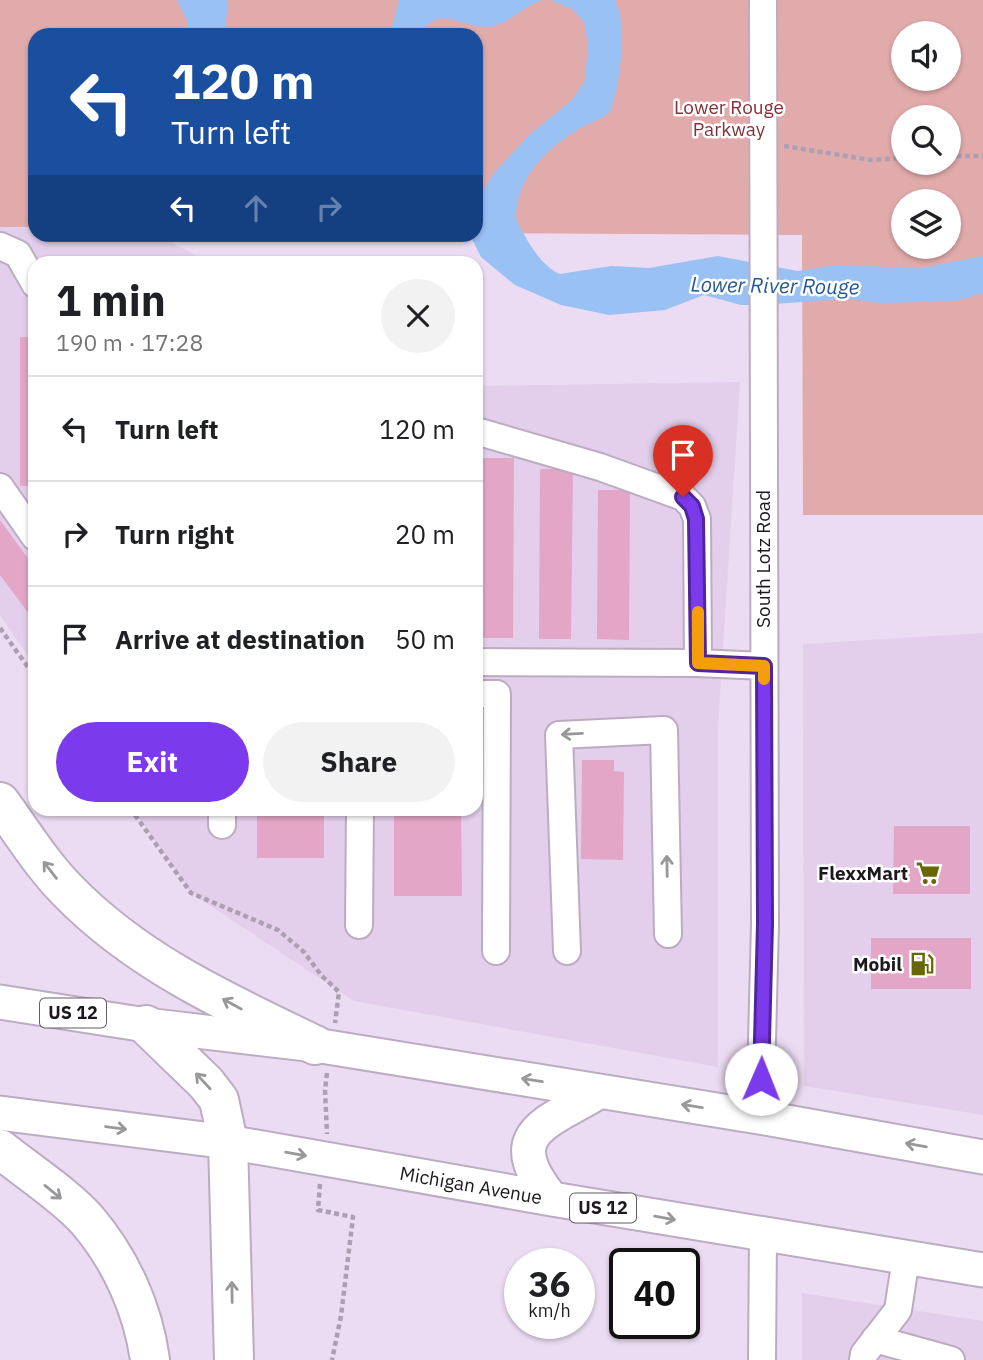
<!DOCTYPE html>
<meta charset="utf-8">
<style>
:root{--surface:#fff;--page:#f2f2f2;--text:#202124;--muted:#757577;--line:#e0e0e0;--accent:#7c3aed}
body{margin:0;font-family:"IBM Plex Sans",sans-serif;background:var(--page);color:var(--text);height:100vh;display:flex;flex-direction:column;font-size:26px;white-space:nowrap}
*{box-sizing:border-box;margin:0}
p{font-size:23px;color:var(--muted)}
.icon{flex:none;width:38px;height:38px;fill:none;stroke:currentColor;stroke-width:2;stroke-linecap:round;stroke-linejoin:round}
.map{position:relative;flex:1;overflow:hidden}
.sheet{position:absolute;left:28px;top:256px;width:455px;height:560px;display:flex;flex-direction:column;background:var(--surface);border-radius:21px;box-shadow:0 2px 5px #0004}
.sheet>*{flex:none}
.guide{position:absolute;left:28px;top:28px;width:455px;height:214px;border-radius:21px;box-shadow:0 2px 5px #0004;background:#1a4fa0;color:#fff;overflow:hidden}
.buttons{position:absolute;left:891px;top:21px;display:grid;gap:14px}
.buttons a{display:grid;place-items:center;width:70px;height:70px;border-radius:50%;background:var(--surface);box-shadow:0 2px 5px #0004;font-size:35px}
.speed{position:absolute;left:504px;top:1248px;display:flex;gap:14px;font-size:35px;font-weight:700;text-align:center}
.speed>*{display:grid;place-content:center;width:91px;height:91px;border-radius:50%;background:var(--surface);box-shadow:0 2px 5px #0004;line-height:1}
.speed small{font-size:18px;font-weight:400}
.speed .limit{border:4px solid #111;border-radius:10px;background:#fff;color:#111}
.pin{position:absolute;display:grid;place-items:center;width:60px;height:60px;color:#fff;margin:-72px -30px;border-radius:50% 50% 50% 0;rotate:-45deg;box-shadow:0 0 7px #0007}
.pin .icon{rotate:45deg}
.me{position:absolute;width:77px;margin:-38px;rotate:1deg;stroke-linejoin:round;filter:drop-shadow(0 0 5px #0008)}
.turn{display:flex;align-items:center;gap:24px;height:147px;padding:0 28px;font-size:32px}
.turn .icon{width:91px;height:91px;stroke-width:2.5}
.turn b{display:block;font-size:49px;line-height:60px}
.lanes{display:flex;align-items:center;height:66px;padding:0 28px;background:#0003;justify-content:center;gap:35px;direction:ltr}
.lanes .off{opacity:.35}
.round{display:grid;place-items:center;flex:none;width:74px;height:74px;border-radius:37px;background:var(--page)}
.headline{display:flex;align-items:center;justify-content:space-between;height:119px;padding:0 28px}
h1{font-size:42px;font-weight:700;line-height:52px}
.action{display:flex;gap:14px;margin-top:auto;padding:14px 28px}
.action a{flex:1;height:80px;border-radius:42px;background:var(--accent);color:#fff;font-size:28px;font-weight:700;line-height:80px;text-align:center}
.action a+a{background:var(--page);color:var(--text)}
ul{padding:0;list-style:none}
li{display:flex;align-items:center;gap:21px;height:105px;padding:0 28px;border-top:2px solid var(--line)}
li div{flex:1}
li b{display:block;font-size:26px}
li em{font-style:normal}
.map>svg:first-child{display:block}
.built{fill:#e3ceeb}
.green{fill:#e1aaab;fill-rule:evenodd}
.water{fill:#9ac1f4}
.building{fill:#e3a6c6}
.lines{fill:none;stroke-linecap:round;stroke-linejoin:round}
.minor-casing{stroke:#bcacc2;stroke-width:30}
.major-casing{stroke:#bcacc2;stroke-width:37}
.highway-casing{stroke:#bcacc2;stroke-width:42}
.path{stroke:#ac9fb1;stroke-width:4.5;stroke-dasharray:5 3.5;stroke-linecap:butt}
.minor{stroke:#fff;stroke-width:26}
.major{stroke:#fff;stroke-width:33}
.highway{stroke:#fff;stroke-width:38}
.oneway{stroke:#99979a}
.route-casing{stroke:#51269a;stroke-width:18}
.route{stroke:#7c3aed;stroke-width:12}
.slow{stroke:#f59e0b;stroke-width:12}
.labels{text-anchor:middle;stroke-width:5;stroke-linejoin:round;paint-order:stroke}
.shield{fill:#fff;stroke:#615d62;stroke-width:2}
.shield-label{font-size:18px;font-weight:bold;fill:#1d171f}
.park-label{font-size:19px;fill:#833139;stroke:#fff}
.street-label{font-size:19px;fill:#1d171f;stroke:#fff}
.poi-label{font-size:19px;font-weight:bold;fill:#1d171f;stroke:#fff;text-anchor:end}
.water-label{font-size:21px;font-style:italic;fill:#255894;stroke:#fff}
</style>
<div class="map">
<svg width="983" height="1360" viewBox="0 0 983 1360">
<rect width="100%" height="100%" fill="#ecdcf3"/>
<!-- built -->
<path class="built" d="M0,227H35V234L157,235L209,262H35V666L0,615Z
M740,382L718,726V1067L354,1001L191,893L133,809L476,808V386Z
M983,633V1115L804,1086L803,644Z
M802,1293L983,1321V1360H802Z"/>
<!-- green -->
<path class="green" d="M0,0H983V515H803L802,235L476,233V35H35V227H0ZM903,33H948V79H903ZM903,117H948V163H903ZM903,201H948V247H903Z"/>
<!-- water -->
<path class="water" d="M177,0H228L225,35H188L187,21Z
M399,0H542C524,6 511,22 493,26C464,33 441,0 420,35H390Z
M550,0H615C628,25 620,83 611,110C604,119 594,121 584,126C549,146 516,176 516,219C525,237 540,266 560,274L611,266L649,268L718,256L798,271L836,265L921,268L983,256V293L957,301L882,303L847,299L759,305H741L704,295L665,310L609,315L561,305L515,285L481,257L470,235L476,234V204L493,174L530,134L572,100L585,80L588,44L584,22L572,9Z"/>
<!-- building -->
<path class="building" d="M20,337H35V486H20Z
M482,458H514L513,638H481Z
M540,469H573L571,639H539Z
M598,490H630L629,640L597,639Z
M0,520L35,568V622L0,575Z
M582,760H614V771L624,772L623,860L581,859Z
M257,808H324V858H257Z
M394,808H461L462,896H394Z
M894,826H970V894H893Z
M871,938H971V989H871Z"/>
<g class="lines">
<!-- minor casing -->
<g class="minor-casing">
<path id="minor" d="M763,0L765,924L761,1079L765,1118
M0,246L18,254L35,284
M476,431L600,467L683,497L692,506L697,519L698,663
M0,487L35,537
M476,662L698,663L764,666
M476,694H497L496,951
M222,825V808
M359,925L360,808
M567,951L559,735L664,730L668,934
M875,1339L951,1360
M762,1360L763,1235
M863,1360L864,1354L898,1310L906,1258"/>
</g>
<!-- major casing -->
<g class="major-casing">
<path id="major" d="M0,1002L146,1025L315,1045L765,1118L983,1157
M0,1113L228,1142L552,1199L983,1270
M552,1199C498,1132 547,1124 600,1091"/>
</g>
<!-- highway casing -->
<g class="highway-casing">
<path id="highway" d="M0,802C22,832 42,865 68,891C137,962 227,1003 315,1045
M146,1025L206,1083L219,1100L228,1142L234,1360
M0,1149C26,1170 66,1196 87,1220C121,1260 143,1309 150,1360"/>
</g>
<!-- path -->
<path class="path" d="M784,146L871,160L903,158
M948,156H983
M0,628L35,677
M130,808L191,893L278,930L304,952L321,975L339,992L335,1023
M327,1073L325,1090L327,1134
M320,1184L318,1210L353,1217L341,1316L332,1360"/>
<!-- minor -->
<use href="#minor" class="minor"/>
<!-- major -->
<use href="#major" class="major"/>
<!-- highway -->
<use href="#highway" class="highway"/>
</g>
<!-- one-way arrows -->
<defs><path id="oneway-shaft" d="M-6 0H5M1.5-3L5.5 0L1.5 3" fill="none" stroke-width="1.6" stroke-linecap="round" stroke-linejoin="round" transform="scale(1.75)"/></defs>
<g class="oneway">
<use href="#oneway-shaft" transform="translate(572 734) rotate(177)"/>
<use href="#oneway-shaft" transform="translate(667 866) rotate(-91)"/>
<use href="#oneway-shaft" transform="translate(50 870) rotate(-128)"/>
<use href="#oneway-shaft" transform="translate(232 1004) rotate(-151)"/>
<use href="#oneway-shaft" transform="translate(532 1080) rotate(-171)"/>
<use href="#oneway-shaft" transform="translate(203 1081) rotate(-133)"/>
<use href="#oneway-shaft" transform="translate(692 1106) rotate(-171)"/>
<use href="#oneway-shaft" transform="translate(116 1128) rotate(7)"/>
<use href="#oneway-shaft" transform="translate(916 1145) rotate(-170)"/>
<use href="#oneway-shaft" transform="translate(296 1154) rotate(10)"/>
<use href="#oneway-shaft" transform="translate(53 1192) rotate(39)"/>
<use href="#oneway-shaft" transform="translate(665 1218) rotate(10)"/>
<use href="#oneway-shaft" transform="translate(232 1292) rotate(-91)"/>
</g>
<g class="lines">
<!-- route casing -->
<g class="route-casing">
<path id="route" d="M683,497L692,506L696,519L698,663L764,666L765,924L761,1079"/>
</g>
<!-- route -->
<use href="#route" class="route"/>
<!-- slow -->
<path class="slow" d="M698,612V663L764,666V679"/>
</g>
<!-- icons -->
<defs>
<g id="supermarket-bare" transform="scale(1.89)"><path d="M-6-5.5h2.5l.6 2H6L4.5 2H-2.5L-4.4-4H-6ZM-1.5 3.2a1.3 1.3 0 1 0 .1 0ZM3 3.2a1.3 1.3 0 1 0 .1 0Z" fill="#686701" stroke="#fff" stroke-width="2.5" paint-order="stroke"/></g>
<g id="fuel-bare" transform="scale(1.89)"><path d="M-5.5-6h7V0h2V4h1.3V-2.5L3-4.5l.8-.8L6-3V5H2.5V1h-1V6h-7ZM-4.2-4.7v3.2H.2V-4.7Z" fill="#686701" stroke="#fff" stroke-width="2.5" paint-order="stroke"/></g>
</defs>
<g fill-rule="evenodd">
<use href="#supermarket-bare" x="928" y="873"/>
<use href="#fuel-bare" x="922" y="964"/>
</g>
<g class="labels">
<!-- shield labels -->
<g class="shield">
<rect x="40" y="998.5" width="66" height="29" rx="5"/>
<rect x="570" y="1193.5" width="66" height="29" rx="5"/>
</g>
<g class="shield-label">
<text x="73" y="1019">US 12</text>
<text x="603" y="1214">US 12</text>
</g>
<!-- park labels -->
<g class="park-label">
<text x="729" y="114">Lower Rouge<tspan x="729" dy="22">Parkway</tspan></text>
</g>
<!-- street labels -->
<g class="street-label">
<text transform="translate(763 559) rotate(-90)" y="7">South Lotz Road</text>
<text transform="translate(471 1185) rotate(10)" y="7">Michigan Avenue</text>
</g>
<!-- poi labels -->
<g class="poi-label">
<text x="908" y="880">FlexxMart</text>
<text x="902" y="971">Mobil</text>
</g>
<!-- water labels -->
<g class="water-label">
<text transform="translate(775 286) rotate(1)" y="7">Lower River Rouge</text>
</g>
</g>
</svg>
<div class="buttons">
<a><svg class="icon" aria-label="sound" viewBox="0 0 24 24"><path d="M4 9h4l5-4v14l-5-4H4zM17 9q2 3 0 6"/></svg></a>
<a><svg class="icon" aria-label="search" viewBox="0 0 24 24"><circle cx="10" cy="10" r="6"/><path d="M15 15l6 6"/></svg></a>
<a><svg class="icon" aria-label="layers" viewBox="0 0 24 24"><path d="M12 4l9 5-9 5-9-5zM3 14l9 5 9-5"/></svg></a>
</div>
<div class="speed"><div>36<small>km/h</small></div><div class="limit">40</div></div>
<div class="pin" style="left:683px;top:497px;background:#d93025"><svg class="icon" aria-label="arrive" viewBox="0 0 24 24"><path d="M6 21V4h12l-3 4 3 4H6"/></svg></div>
<svg class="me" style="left:761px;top:1079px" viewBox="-20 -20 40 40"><circle r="19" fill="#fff"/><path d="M0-13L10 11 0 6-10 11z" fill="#7c3aed"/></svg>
<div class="guide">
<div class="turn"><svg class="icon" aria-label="left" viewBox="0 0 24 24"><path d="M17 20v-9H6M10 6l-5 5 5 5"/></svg><div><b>120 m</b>Turn left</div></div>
<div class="lanes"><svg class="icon" aria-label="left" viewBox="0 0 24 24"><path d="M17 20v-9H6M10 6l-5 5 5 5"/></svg><svg class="icon off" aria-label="ahead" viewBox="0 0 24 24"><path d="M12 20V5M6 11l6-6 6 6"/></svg><svg class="icon off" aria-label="right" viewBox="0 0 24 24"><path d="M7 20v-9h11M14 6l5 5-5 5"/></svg></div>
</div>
<section class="sheet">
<div class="headline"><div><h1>1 min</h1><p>190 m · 17:28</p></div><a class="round"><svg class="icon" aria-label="close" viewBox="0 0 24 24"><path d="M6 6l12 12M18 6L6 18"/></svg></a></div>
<ul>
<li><svg class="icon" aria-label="left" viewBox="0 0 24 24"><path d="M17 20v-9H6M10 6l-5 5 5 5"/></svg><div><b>Turn left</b></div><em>120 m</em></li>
<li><svg class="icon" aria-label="right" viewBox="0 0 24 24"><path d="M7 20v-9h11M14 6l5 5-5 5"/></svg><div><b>Turn right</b></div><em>20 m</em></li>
<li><svg class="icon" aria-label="arrive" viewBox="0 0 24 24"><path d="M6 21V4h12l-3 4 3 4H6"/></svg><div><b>Arrive at destination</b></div><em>50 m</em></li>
</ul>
<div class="action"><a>Exit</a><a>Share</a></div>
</section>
</div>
